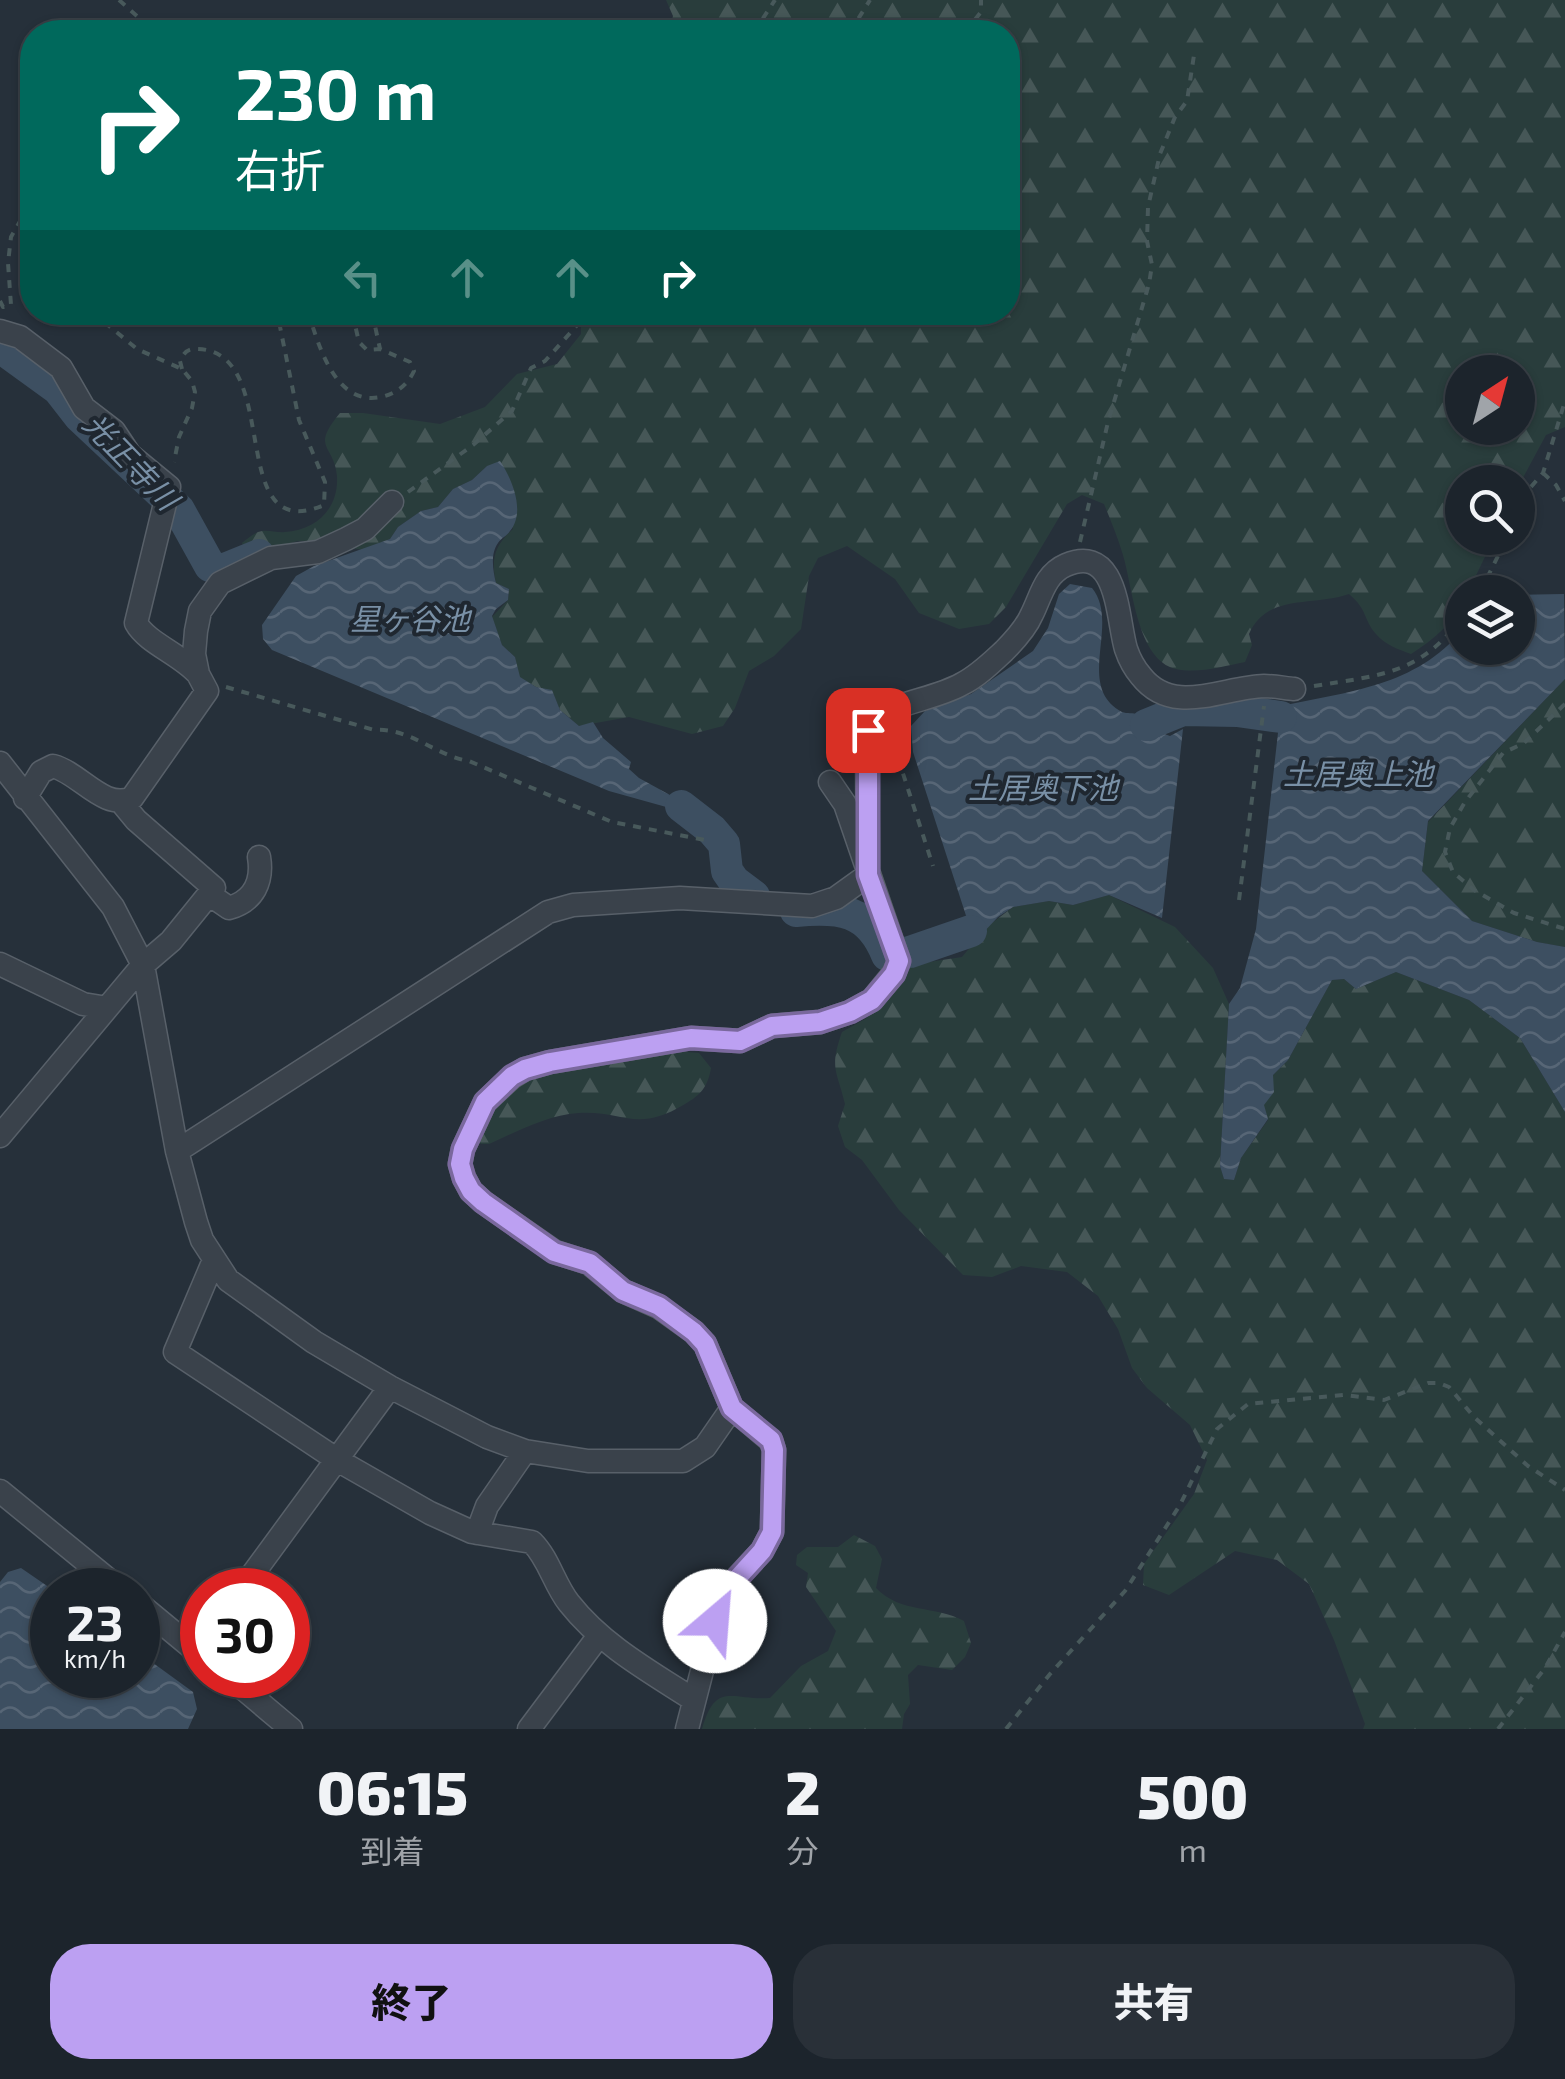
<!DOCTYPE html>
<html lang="ja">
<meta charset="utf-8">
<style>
:root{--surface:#1c242c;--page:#293038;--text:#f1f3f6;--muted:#a0a4a9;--line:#3a4148;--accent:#bca0f2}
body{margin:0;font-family:"Exo 2","Noto Sans JP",sans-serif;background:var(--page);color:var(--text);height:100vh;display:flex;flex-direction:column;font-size:38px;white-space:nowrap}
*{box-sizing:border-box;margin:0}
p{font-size:32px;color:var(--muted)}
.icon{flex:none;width:55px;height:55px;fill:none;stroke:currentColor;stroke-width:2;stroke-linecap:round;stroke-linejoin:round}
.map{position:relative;height:1729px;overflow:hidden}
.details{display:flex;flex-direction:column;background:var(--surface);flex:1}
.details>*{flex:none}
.banner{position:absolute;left:20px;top:20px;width:1000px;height:305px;border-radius:40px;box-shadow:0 2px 8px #0004,0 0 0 2px var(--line);background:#00695c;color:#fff;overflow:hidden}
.needle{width:65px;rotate:36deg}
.controls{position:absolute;left:1445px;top:355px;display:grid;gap:20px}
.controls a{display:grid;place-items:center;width:90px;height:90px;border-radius:50%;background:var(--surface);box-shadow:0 2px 8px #0004,0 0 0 2px var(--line);font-size:50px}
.speed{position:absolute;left:30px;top:1568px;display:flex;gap:20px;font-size:50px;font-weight:700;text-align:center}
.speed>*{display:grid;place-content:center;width:130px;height:130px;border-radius:50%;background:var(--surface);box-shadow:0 2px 8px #0004,0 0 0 2px var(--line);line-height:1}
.speed small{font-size:25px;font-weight:400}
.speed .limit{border:15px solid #d22;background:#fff;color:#111}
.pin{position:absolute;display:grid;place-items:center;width:85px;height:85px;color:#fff;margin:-42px;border-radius:20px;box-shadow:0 5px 15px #0006}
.me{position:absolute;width:110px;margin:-55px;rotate:27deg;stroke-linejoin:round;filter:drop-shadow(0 0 8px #0008)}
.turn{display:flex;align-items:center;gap:35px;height:210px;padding:0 50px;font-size:45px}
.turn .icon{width:130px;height:130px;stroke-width:2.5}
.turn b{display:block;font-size:70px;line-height:85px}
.lanes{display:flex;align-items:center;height:95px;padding:0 50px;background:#0003;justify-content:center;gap:50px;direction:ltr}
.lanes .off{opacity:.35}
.eta{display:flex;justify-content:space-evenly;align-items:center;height:170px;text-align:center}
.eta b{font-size:60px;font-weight:800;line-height:70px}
.cta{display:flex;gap:20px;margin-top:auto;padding:20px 50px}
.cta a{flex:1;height:115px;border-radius:40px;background:var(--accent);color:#111;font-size:40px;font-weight:800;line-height:115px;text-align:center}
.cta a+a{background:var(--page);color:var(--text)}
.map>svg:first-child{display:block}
.forest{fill:url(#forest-firs);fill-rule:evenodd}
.water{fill:url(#water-waves)}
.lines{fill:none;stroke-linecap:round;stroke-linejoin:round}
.river{stroke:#3d4f61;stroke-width:32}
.minor-casing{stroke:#586069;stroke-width:25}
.path{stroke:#48595b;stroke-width:4;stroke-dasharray:8 8;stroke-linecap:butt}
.minor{stroke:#3a424b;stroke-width:22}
.route-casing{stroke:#7a689d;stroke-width:25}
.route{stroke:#bca0f2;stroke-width:18}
.labels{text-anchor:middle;stroke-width:8;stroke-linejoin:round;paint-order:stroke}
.water-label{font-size:30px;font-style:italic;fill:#7990a6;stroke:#1f2730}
</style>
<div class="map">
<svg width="1565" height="1729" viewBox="0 0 1565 1729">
<defs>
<pattern id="forest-firs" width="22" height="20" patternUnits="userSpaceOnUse" patternTransform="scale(2.5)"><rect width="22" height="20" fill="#293d3c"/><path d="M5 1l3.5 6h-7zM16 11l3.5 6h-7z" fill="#465757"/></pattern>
<pattern id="water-waves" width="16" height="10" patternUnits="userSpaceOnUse" patternTransform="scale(2.5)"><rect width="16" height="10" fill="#3d4f61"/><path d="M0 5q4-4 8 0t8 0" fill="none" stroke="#576676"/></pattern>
</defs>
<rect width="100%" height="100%" fill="#26303a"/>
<!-- forest -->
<path class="forest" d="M666,0H1565V427L1546,435L1518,487V482H1462V538H1494L1468,592H1462C1462,619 1431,641 1411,654C1398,649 1385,645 1376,634C1363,619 1368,610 1349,594C1311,607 1267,593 1249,634L1252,645L1245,662C1224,666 1198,674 1176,669C1137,660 1133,588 1123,555C1118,538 1111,521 1104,504L1082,495L1067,504L1006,607L989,624L959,629L919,613L895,579L847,546L818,558L809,576L801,629L774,656L749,671L735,708L723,726L692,734L629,717L579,726L560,710L552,691L536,687L519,677L515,657L502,645L492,617L508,600L509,589L496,583C491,559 494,546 513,529L487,466L472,480L453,489L438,507L421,511L398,527L390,539L362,550L325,542L298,541L247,555L242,543C247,539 255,532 262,531C269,530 278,533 285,532C317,530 339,508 337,476C334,444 310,449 340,413H363L440,424L485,407L517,374L557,364L581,334V313L1008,312V32H669L673,16ZM1462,372H1518V428H1462Z
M1565,679V947L1537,942L1472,921L1422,871L1428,822Z
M1109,895L1175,927L1213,968L1229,1004L1220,1166L1224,1179L1234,1180L1241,1158L1268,1120L1263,1105L1273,1092V1075L1288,1060L1332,980L1344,979L1356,989L1396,972L1469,1000L1520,1038L1565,1112V1729H1363L1365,1724L1334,1640L1309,1584L1277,1560L1235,1551L1169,1595L1143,1585L1144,1564L1194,1494L1207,1460L1190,1425L1147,1388L1132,1368L1118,1329L1098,1296L1067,1272L1021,1266L992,1277L963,1275L899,1210L862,1160L845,1147L838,1126L845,1104C837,1070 829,1069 842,1032L867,1018L909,965L962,957L988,926L1013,907L1049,901L1073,905Z
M661,1050L699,1053L711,1068C708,1086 701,1095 685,1104C635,1134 625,1110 578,1113C547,1115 516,1132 489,1144H481L477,1137C483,1126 489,1114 497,1103C529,1061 611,1059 661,1050Z
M854,1535L875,1546L882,1559L876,1588C901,1614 935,1605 964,1621L971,1643L965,1657L952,1670L918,1665L908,1675L910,1704L904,1714L902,1729H702C716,1680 732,1701 770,1698L801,1666L828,1651L836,1631L806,1587L808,1573L796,1565L797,1555L807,1547H838Z"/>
<!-- water -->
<path class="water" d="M500,461C512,479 526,512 510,531C507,536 501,538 498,543C490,554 493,571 496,583L509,589L508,600L496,609L492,616L502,645L515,657L520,677L536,687L552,690L560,710L579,726L593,722L603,738L631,762L629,769L639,778L679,800L681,806L677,810L609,791L272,650L263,639L262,625L296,576L314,566L390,539L398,527L421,511L438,507L453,489L472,480L487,466Z
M1070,584L1092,588C1121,624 1074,686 1122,712C1127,714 1133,712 1138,715C1151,722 1151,730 1170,736L1183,729L1162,918L1109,895L1073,905L1049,901L1013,907L998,917L979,937L971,931L913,752L911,726L925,711L971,694L1033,651L1048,628L1059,594Z
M1564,594L1565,679L1428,821L1422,871L1472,921L1537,942L1565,947V1112L1520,1038L1469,1000L1396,972L1356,989L1344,979L1332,980L1288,1060L1273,1075L1274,1092L1264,1105L1268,1119L1241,1158L1234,1180L1224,1179L1220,1166L1229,1004L1240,988L1256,929L1281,706C1347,692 1417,686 1462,630V648H1518V595Z
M21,1568L53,1590L52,1675H138V1652L193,1692L197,1709L188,1729H0V1582L8,1572Z"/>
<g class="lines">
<!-- river -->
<path class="river" d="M0,347L58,389L79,416L179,510L210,566L222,570L259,555
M1146,725L1183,710L1237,711L1281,717
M681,806L712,830L724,844L727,871L734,881L754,896
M796,911C839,907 869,909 887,955L910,952L971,931"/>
<!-- minor casing -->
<g class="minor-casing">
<path id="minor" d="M0,331L20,337L61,368L84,408L114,431L130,455L169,487L136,623C147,643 180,654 198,674
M0,763L113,907L143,965L177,1151L196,1222L202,1240L228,1280L314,1342L390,1387L487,1437L525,1451L588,1461H683L705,1447L732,1408
M25,798L41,772L53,766C80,773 104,811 132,798L207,691L198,674L194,654L196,631L200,611L220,583L271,558L318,552L346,539L365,529L392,502
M210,895L229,908C254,901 263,881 259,857
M0,964L83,1004L107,1008
M0,1136L143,965L171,941L214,888L136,820L122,803
M177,1151L548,912L573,905L680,898L812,906L836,898L868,875L867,745L868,730L876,717C902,701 935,699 962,684C978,676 991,663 1004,651C1015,640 1026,628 1032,614C1041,596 1045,574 1066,565C1119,543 1117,620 1126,649C1129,658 1135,669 1141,676C1173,717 1223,687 1264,686C1273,686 1284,688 1294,689
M214,1260L175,1352L339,1461L430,1513L472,1532L532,1542C549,1559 554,1584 569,1603C602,1645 649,1671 694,1700
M0,1491L121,1590
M477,1533L487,1506L525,1451
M241,1590L390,1387
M138,1603L202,1656
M227,1675L291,1729
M529,1729L598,1637
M687,1729L719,1605L731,1584L762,1551L772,1532L774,1450L771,1441L732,1408L705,1344L694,1332L659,1307L623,1291L589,1263L555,1252L483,1202L471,1191L464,1178L460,1164L463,1149L485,1102L512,1077L525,1069L550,1062L691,1038L740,1041L772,1026L820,1022L850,1012L872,1000L894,973L899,961L845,804L830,782"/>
</g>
<!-- path -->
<path class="path" d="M119,0L147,25L164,32
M754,32L775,0
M850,32L870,0
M965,32L981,12V0
M0,301L3,307L11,305L8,263L11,237L32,200
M92,312L137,349L182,369L192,381L195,392L192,408L179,437L174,462
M308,312C319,346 336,410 385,396C398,392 408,384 414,371L410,362L380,349L367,350L359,342L352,312
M372,312L380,349
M182,369L180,361C184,352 188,348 198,349C285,352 223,548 324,505L325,482L299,420L277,312
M1543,473L1556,485L1565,501
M408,492L473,445L512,411L531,368L545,361L589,312
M1518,516L1530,488L1543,473L1565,401
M1080,542L1108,422L1149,284L1152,265L1147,241L1148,207L1160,154L1175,117L1187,101L1194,55
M1480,592L1507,538
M1314,686C1380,675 1420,675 1462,617
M226,687L374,730C409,727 436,756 469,761L612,822L705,840
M1565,704L1524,743L1503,753L1465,802L1450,828L1445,852L1453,872L1474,890L1514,913L1565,929
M898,727L895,739L897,755L933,866
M1239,900L1264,706
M1006,1729L1050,1674L1125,1591L1180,1505L1217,1429L1248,1404L1344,1395L1384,1400L1428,1383H1439L1449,1387L1474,1417L1528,1466L1565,1490
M1498,1729L1545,1668L1565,1632"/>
<!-- minor -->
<use href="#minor" class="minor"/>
</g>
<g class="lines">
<!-- route casing -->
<g class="route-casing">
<path id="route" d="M715,1621L732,1584L762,1551L772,1532L774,1450L771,1440L732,1408L705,1344L694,1332L659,1306L623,1291L590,1263L554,1252L483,1202L471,1191L464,1178L460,1164L463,1149L485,1102L512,1076L525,1069L550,1062L691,1038L740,1041L772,1026L820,1022L850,1012L872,1000L894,974L899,961L868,875V730"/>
</g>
<!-- route -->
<use href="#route" class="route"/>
</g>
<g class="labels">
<!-- water labels -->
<g class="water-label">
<text transform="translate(130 462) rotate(46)" y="10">光正寺川</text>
<text x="410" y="630">星ヶ谷池</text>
<text x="1358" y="785">土居奥上池</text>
<text x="1043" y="799">土居奥下池</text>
</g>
</g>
</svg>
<div class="controls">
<a><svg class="needle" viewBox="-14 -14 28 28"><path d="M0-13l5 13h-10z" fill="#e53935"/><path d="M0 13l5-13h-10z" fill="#a0a4a9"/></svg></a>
<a><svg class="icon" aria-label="search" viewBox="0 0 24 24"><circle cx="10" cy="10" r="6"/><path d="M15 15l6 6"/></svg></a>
<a><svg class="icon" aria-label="layers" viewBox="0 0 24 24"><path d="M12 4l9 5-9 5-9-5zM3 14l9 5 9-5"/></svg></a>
</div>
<div class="speed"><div>23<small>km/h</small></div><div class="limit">30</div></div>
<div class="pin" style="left:868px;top:730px;background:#d93025"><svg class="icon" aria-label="arrive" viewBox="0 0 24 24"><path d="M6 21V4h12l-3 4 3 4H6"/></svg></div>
<svg class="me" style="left:715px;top:1621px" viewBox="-20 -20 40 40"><circle r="19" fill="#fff"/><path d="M0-13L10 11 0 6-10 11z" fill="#bca0f2"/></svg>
<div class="banner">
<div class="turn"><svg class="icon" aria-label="right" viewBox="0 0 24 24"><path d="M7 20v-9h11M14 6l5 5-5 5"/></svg><div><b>230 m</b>右折</div></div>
<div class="lanes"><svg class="icon off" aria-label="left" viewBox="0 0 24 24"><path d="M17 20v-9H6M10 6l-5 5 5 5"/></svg><svg class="icon off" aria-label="ahead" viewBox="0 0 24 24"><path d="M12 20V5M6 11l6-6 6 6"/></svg><svg class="icon off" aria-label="ahead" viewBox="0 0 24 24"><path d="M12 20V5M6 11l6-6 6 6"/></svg><svg class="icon" aria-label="right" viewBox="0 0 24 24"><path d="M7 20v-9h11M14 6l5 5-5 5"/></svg></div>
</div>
</div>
<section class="details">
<div class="eta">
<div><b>06:15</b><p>到着</p></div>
<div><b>2</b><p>分</p></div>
<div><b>500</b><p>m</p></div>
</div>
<div class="cta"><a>終了</a><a>共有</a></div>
</section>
